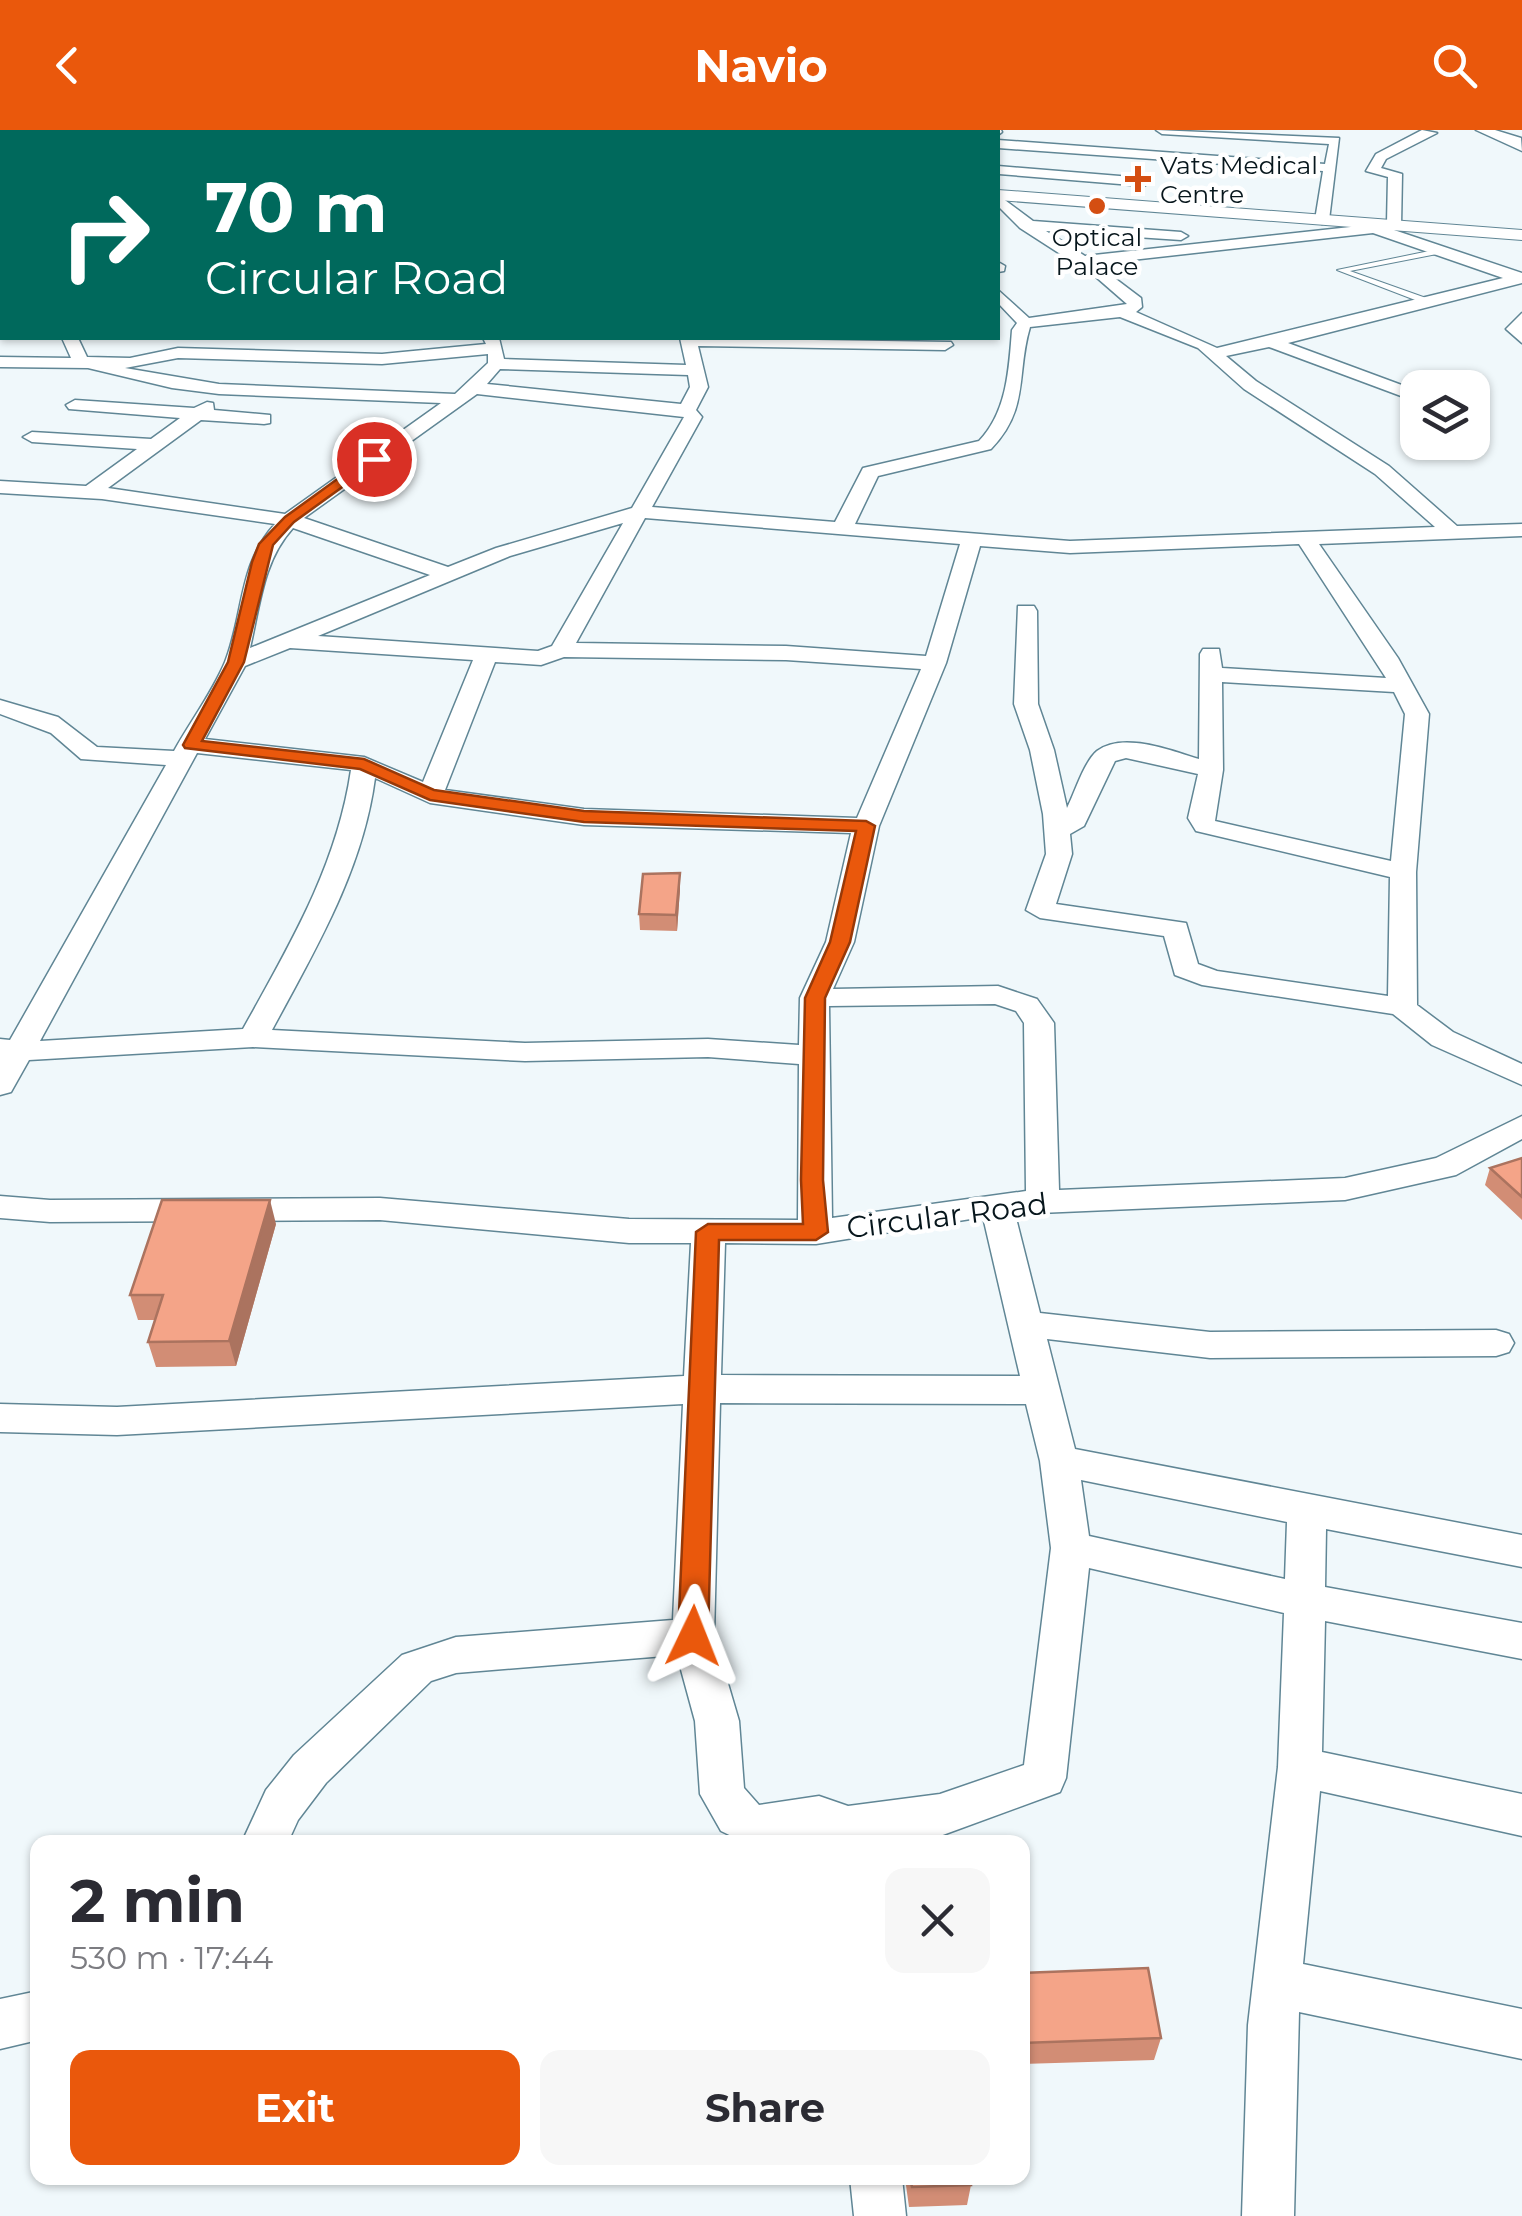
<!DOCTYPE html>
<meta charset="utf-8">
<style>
:root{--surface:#fff;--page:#f7f7f7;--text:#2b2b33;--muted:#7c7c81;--accent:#ea580c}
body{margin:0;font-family:Montserrat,sans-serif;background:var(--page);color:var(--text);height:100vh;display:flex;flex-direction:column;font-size:38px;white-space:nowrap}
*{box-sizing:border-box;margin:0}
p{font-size:32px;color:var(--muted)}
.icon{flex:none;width:55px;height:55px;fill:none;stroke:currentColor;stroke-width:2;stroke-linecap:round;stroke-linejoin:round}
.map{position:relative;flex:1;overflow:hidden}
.side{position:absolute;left:30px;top:1705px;width:1000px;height:350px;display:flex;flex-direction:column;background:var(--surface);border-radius:20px;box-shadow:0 2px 8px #0004}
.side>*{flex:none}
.guide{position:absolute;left:0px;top:0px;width:1000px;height:210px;box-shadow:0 2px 8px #0004;background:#00695c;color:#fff;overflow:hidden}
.buttons{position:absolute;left:1400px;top:240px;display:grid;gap:20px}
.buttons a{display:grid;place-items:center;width:90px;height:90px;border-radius:20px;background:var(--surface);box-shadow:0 2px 8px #0004;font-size:50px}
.pin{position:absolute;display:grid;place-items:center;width:85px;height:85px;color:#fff;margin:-42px;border:5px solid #fff;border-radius:50%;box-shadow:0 2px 10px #0007}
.me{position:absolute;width:110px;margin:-55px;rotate:2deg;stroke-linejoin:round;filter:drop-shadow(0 0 8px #0008)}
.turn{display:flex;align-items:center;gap:35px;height:210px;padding:0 40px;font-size:45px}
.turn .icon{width:130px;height:130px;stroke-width:2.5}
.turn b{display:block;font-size:70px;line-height:85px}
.round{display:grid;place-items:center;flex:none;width:105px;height:105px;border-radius:20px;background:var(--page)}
.overview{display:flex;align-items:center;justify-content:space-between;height:170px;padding:0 40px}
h1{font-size:60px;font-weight:700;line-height:75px}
.action{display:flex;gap:20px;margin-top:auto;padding:20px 40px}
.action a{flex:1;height:115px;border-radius:20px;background:var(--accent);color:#fff;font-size:40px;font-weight:700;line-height:115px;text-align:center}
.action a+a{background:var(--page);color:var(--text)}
header{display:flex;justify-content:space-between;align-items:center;height:130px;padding:0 40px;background:var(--accent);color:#fff;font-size:45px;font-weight:700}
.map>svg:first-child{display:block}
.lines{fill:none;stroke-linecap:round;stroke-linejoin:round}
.service-casing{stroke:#608695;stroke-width:2}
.minor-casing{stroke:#608695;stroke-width:3}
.tertiary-casing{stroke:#608695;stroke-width:2}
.service{fill:#fff;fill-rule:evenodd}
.minor{fill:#fff;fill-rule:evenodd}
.tertiary{fill:#fff;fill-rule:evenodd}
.wall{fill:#d28d75}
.shaded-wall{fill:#ab735f}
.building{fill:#f4a488;stroke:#ab735f;stroke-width:2.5}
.route{fill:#ea580c;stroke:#983908;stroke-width:2.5}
.poi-dot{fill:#d44e12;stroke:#fff;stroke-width:4}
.labels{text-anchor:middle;stroke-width:9;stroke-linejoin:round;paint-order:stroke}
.far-poi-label{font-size:25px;fill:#07161c;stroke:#fff;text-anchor:start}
.street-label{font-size:30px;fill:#07161c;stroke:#fff}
</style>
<header><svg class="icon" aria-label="back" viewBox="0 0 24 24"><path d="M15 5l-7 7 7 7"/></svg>Navio<svg class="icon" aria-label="search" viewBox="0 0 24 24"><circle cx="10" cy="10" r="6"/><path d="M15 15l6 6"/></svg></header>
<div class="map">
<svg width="1522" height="2086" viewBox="0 0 1522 2086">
<rect width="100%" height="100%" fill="#f0f8fb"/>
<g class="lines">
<!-- service casing -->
<g class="service-casing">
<path id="service" d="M1439,119L1442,123L1350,141L1426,168L1423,173L1337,140Z"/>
</g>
<!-- minor casing -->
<g class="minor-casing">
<path id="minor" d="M262,0H274V2H262Z
M312,0H376L311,2Z
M433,0H502L500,2Z
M737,0H750L751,2H739Z
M963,0H1001L1002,2L998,5Z
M1156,0L1339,8L1329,90L1322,94L1315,90L1323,41L998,18V10L1325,34L1329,14L1162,4Z
M1422,0L1437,3L1386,29L1381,38L1402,44L1401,96L1394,100L1522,143V153L1288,213L1407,257V265L1401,266L1269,217L1226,226L1256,251L1389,336L1457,396L1522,394V406L1319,414L1398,528L1429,584L1416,742L1417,875L1453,902L1522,934V955L1432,915L1393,884L1202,855L1175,845L1164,806L1040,788L1026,780L1046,724L1043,684L1030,620L1014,574L1018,476H1034L1037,481L1038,574L1054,620L1067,678C1075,662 1084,632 1097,621C1123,601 1172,621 1199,629L1200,524L1203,519H1219L1222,538L1386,548L1299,414L1070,423L980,416L946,533L879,696L854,812L833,859L998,856L1037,869L1054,893L1059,1060L1345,1048L1436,1028L1522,986V1009L1456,1045L1345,1070L1015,1084L1040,1183L1210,1202L1496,1200L1509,1204L1514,1213L1509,1222L1496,1226L1210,1228L1047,1209L1075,1319L1522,1405V1437L1326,1399L1325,1457L1522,1493V1529L1325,1491L1322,1622L1522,1664V1706L1320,1661L1303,1834L1522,1879V1929L1299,1882L1294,2086H1242L1248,1895L1278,1637L1284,1483L1089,1438L1066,1648L1060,1662L940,1706L890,1712H832L819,1708L744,1712L721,1701L700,1664L695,1591L677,1525L456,1543L431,1551L326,1653L298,1690L288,1712H242L266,1660L294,1625L402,1525L456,1507L673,1490L683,1274L117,1305L0,1302V1274L117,1277L684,1246L691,1113H629L380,1090L50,1092L0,1088V1066L50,1070L380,1068L629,1089L798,1090L799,934L708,927L525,931L253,917L29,930L11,962L0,965V909L10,910L166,635L81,629L51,603L0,584V570L58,587L97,617L174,621C190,592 212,563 225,532C244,484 238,434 275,394L102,369L0,363V351L86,356L137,319L32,312L23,307L32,302L151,309L180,288L69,279L66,275L75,270L194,278L207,272L213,273L214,280L270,285V293L264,294L201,290L108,358L285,384L441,273L219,264L172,258L88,238L0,237V227L71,228L62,208H78L87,227L130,228L178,218L382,224L486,214L483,208H499L504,229L686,235L680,208L951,212L953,215L945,220L698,216L708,257L696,280L702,287L652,377L835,392L863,338L979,311C1007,282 1009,239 1012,200L1017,193L998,173V160L1029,188L1127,174L1096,147L1020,98L998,76V65L1033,91L1181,102L1188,106L1181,110L1046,101L1085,126L1387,93L1388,47L1366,41L1376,24ZM1373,103L1503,148L1217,218L1136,182L1142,177L1141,168L1096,134ZM1120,187L1198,218L1244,259L1375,344L1435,397L1070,411L855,394L878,346L991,319C1030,279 1016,243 1030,197ZM488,224V233L455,264L219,254L125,238L178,228L382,234ZM500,239L688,245L690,257L681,274L487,254ZM477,264L684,287L632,378L496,418L448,437L304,388ZM645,388L960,414L926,526L786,516L576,513ZM623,393L552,516L538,521L318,506L510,426ZM293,398L430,445L250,518C260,475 263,431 293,398ZM290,518L473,530L423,652L364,627L205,609L245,536ZM564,527L786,530L921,539L857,688L584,679L445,660L495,532L541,535ZM1222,552L1394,562L1405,584L1391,731L1215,691L1223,640ZM197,623L351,640C337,736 289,816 243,899L40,911ZM1126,628L1198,644L1188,688L1196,701L1390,747L1388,866L1217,841L1198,834L1186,793L1056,774L1072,724L1070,704L1084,696L1115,631ZM375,648L430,673L584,695L851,703L826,812L800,868L799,915L708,909L525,913L272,900C315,820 363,740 375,648ZM995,874L1016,881L1024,893L1026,1061L832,1088L829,876ZM983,1087L1020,1246L721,1245L725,1113L816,1114ZM720,1273L1026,1274L1040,1331L1051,1418L1024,1635L940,1664L848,1676L819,1666L759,1675L744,1658L739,1591L714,1506ZM1081,1350L1287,1392L1285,1449L1089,1406Z
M1476,0H1495L1521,8L1522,21Z
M0,13H2V21H0Z
M998,36L1144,48L1151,52L1144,56L999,44Z
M0,39H2V47H0Z
M998,132L1005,136L1004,141L998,142Z
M1522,183V213L1506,199Z
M0,187H2V197H0Z
M38,1861V1910L0,1919V1869Z
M850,2048H902L906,2086H854Z"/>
</g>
<!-- tertiary casing -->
<g class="tertiary-casing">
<path id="tertiary" d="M430,0H446V2H431Z
M998,60L1522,100V110L998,70Z"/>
</g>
<!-- service -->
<use href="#service" class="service"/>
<!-- minor -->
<use href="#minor" class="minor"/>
<!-- tertiary -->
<use href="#tertiary" class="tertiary"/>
</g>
<!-- wall -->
<path class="wall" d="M680,759L677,801L640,800L639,784Z
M1522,1028V1090L1485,1055L1490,1038Z
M276,1094L236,1236L156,1237L148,1212L155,1190H138L130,1165Z
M1022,1843L1161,1908L1154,1930L1022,1934Z
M905,2048H970L971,2055L967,2075L909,2077Z"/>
<!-- shaded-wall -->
<path class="shaded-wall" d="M680,743V759L677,801L676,785Z
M270,1070L276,1094L236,1236L229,1211Z"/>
<!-- building -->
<path class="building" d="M680,743L676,785L639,784L643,744Z
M1522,1028V1067L1490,1038Z
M162,1070H270L229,1211L148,1212L163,1165H130Z
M1148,1838L1161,1908L1022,1913V1843Z
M910,2048H970L971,2055L912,2057Z"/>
<!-- route -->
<path class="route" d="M369,326L381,329L294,392L273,415L244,532L202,611L364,629L434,660L584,681L866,691L875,696L850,812L825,868L823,1050L828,1102L816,1110H719L708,1506L703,1515L693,1519L683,1515L678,1506L696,1102L708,1094H803L801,1050L805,868L830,812L856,701L584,692L430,670L360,639L185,618L183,615L228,532L252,432L259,414L285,387Z"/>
<!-- markers -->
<g class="poi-dot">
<path d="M1133 34h10v10h10v10h-10v10h-10v-10h-10v-10h10z"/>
<circle cx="1097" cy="76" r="10"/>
</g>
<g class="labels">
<!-- far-poi labels -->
<g class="far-poi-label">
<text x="1160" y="44">Vats Medical<tspan x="1160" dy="29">Centre</tspan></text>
<text x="1097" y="116" text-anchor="middle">Optical<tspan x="1097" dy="29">Palace</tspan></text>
</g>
<!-- street labels -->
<g class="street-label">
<text transform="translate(947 1086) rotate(-7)" y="10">Circular Road</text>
</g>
</g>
</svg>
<div class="buttons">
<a><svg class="icon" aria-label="layers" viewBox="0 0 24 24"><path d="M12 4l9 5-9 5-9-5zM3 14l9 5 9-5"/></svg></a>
</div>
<div class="pin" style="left:374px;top:329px;background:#d93025"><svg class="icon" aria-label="arrive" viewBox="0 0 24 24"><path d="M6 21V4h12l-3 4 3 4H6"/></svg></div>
<svg class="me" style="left:693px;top:1506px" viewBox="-20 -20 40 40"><path d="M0-17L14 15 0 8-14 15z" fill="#ea580c" stroke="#fff" stroke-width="4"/></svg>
<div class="guide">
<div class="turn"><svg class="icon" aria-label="right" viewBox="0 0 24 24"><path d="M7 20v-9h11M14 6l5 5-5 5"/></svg><div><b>70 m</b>Circular Road</div></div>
</div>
<section class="side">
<div class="overview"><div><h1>2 min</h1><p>530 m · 17:44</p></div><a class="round"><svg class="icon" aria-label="close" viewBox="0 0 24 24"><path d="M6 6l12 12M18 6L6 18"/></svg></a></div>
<div class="action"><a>Exit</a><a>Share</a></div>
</section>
</div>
